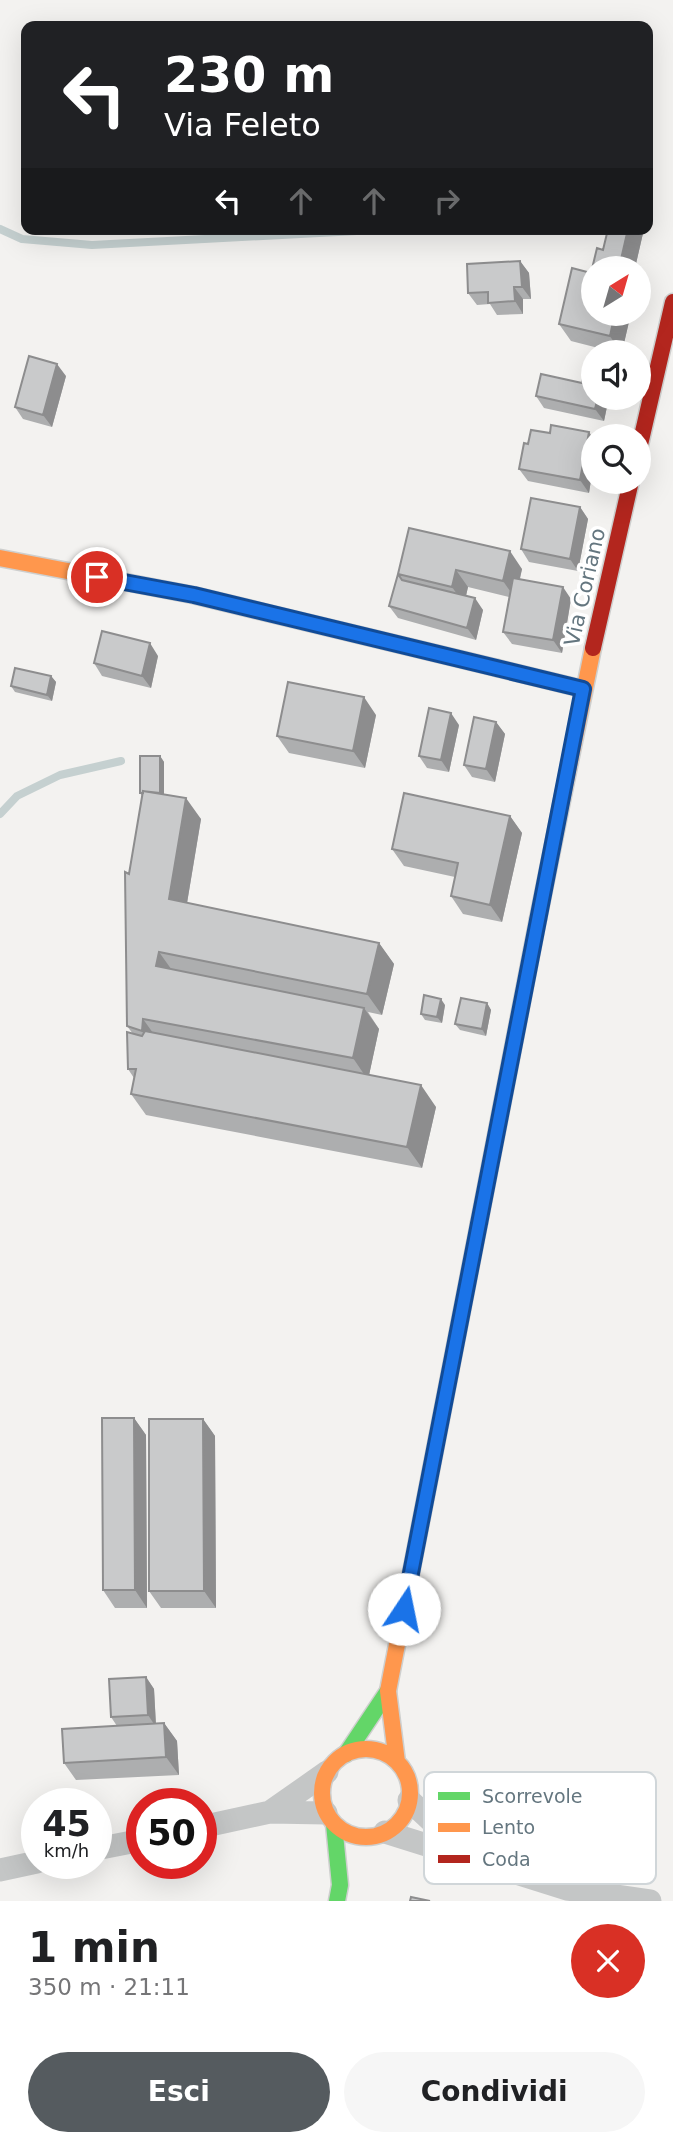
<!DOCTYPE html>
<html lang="it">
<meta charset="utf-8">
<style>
:root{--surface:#fff;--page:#f6f6f6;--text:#202124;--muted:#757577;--accent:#555b5f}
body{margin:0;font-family:"DejaVu Sans",sans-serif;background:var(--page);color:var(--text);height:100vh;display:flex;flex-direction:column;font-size:26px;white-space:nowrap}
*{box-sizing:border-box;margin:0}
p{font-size:23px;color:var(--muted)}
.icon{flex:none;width:38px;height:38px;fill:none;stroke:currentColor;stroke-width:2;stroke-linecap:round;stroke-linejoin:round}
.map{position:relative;height:1901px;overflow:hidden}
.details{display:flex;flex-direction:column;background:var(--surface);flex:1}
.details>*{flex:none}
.guide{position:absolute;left:21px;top:21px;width:632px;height:214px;border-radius:14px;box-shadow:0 7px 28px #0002;background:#202124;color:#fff;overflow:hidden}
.needle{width:46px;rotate:37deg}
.fabs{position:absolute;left:581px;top:256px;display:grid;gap:14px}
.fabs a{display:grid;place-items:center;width:70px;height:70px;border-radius:50%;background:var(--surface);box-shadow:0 7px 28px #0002;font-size:35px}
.speed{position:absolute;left:21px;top:1788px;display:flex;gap:14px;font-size:35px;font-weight:700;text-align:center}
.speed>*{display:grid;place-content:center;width:91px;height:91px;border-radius:50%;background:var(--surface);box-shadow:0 7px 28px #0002;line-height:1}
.speed small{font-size:18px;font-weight:400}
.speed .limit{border:10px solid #d22;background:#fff;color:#111}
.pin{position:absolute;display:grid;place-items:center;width:60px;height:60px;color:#fff;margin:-30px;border:4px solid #fff;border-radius:50%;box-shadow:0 2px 7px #0007}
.me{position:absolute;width:77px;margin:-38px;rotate:11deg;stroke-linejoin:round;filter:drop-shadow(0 0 5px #0008)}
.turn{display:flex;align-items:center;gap:24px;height:147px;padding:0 28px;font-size:32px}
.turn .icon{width:91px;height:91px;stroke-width:2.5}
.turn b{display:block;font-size:49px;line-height:60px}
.lanes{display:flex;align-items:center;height:66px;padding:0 28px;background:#0003;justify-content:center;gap:35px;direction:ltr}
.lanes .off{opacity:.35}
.round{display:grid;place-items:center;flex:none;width:74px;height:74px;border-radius:37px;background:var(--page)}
.head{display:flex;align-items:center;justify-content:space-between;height:119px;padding:0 28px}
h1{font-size:42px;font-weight:600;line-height:52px}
.cta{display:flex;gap:14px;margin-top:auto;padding:14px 28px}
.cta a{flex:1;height:80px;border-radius:42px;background:var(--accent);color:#fff;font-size:28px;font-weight:600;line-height:80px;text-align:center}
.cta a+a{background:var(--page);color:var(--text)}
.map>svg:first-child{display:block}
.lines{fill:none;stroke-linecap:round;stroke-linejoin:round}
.stream{stroke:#c5d0d0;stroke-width:8}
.fast-casing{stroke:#cecfce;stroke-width:19}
.slow-casing{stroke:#cecfce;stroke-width:19}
.jam-casing{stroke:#cecfce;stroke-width:19}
.street{stroke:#c4c6c6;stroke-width:23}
.fast{stroke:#63d668;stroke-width:16}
.slow{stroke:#ff974d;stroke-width:16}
.jam{stroke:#b3261e;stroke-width:16}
.wall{fill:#adaeaf}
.shaded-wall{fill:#8d8d8e}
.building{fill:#c9cacb;stroke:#8d8d8e;stroke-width:2}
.route-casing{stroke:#114b97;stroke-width:18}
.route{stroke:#1a73e8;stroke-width:12}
.labels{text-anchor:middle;stroke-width:7;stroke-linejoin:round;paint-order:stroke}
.street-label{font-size:21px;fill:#64767f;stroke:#fff}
.key{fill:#fff;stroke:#d0d6d9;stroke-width:2}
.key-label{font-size:19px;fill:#64767f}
</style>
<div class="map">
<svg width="673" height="1901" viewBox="0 0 673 1901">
<rect width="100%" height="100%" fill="#f3f2f0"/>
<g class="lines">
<!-- stream -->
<path class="stream" d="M0,229L22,239L92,245L394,229
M0,814L17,796L60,775L121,761"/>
<!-- fast casing -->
<g class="fast-casing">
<path id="fast" d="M497,668L583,689
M346,1754L388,1691
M334,1824L340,1885L337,1901"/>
</g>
<!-- slow casing -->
<g class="slow-casing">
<path id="slow" d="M0,558L193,595L497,668
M538,919L593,648
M322 1793a44 44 0 1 1 88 0a44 44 0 1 1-88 0Z
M397,1762L388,1691L479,1223"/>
</g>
<!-- jam casing -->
<g class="jam-casing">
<path id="jam" d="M639,449L673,302
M593,648L631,481
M479,1223L538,919"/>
</g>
<!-- street -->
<path class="street" d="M409,1800L469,1856
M270,1812L327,1772
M201,1827L270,1812L326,1813
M385,1832L567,1889L650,1901
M96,1849L142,1840
M0,1870L37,1862"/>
<!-- fast -->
<use href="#fast" class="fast"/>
<!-- slow -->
<use href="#slow" class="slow"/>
<!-- jam -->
<use href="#jam" class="jam"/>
</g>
<!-- wall -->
<path class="wall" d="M608,229H644L635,268L593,313H631L622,352H614L571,341L559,324L591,273L603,250Z
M520,261L529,273L531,299H523V314L497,315L490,304L477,305L468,293Z
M66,376L52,427L23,419L15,407Z
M536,396L593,397H609L604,421L544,408Z
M589,432L593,438V467L589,493L528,481L519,469L528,444L550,433Z
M580,507L588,519L578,571L529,562L521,549Z
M409,528L522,569L520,579L571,599L562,653L512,644L503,632L509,597L468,587L466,596L483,610L476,640L398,618L389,606L398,574Z
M158,656L151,688L102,676L94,663Z
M51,676L56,682L52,701L15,692L11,686Z
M376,715L365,768L289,753L277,736Z
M496,722L505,734L495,782L472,777L464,765Z
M459,725L449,772L427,768L419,756Z
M160,756L164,762V794L201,819L187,903L379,943L394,964L382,1015L368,1012L379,1029L369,1075L436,1107L422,1168L146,1115L131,1094L134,1078L128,1069L133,1034L127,1026L129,874L142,796L140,793Z
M510,816L522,833L502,922L463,914L451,896L455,877L404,866L392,849Z
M487,1003L491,1010L486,1036L460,1030L455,1024Z
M445,1005L442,1023L425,1020L421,1014Z
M134,1418L146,1435L147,1608H115L103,1590Z
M203,1419L215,1436L216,1608H161L149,1591Z
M146,1677L154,1689L156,1724L164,1723L177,1741L179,1775L76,1780L64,1763L117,1726L111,1717Z
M632,1803L623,1847L574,1837L566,1825Z"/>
<!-- shaded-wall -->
<path class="shaded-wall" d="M628,229H644L635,268H619Z
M520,261L529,273L531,299L522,287Z
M514,287L523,299V314L515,301Z
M615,313H631L622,352H620L610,336Z
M57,364L66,376L52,427L43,415Z
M598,397H609L604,421L595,409Z
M589,432L593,438V467L589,493L580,480Z
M580,507L588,519L578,571L570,559Z
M510,551L522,569L515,598L503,581Z
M456,570L468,587L464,604L452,587Z
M563,587L571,599L562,653L553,640Z
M475,598L483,610L476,640L467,628Z
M150,643L158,656L151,688L142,676Z
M51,676L56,682L52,701L47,695Z
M364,697L376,715L365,768L353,751Z
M451,713L459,725L449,772L441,760Z
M496,722L505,734L495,782L486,769Z
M160,756L164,762V799L160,793Z
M186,798L201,819L184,921L169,899Z
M510,816L522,833L502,922L490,905Z
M379,943L394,964L382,1015L367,994Z
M159,952L174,973L156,966Z
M441,999L445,1005L442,1023L437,1017Z
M487,1003L491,1010L486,1036L482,1029Z
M364,1008L379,1029L368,1080L353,1058Z
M143,1019L158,1040L157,1052L142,1031Z
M421,1085L436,1107L422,1168L407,1147Z
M134,1418L146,1435L147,1608L135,1590Z
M203,1419L215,1436L216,1608L204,1591Z
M146,1677L154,1689L156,1727L148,1715Z
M164,1723L177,1741L179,1775L166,1757Z
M624,1791L632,1803L623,1847L614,1835Z"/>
<!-- building -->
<path class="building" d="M608,229H628L619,268H593V313H615L610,336L559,324L572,268L591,273L597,248L603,250Z
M520,261L522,287H514L515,301L488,303V292L468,293L467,264Z
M29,356L57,364L43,415L15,407Z
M587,361L593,362V397H598L595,409L536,396L541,374L582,383Z
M551,425L589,432L580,480L519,469L524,443L528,444L531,430L550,433Z
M531,498L580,507L570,559L521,549Z
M409,528L510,551L503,581L456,570L452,587L398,574Z
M398,574L402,580L475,598L467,628L389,606Z
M513,578L563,587L553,640L503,632Z
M102,631L150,643L142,676L94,663Z
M15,668L51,676L47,695L11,686Z
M288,682L364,697L353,751L277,736Z
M429,708L451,713L441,760L419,756Z
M474,717L496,722L486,769L464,765Z
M140,756H160V793L143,791V793H140Z
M143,791L186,798L169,899L379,943L367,994L159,952L156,966L364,1008L353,1058L143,1019L142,1031L127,1026L125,872L129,874Z
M404,793L510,816L490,905L451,896L458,863L392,849Z
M424,995L441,999L437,1017L421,1014Z
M461,998L487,1003L482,1029L455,1024Z
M145,1031L421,1085L407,1147L131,1094L136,1069H128L127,1032L142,1036Z
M102,1418H134L135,1590H103Z
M149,1419H203L204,1591H149Z
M146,1677L148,1715L111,1717L109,1679Z
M164,1723L166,1757L64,1763L62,1729Z
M411,1897L430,1901H410Z"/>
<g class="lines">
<!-- route casing -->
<g class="route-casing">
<path id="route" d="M97,577L194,595L583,689L404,1609"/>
</g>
<!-- route -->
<use href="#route" class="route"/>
</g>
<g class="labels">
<!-- street labels -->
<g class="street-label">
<text transform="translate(585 587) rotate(-77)" y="7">Via Coriano</text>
</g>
</g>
<!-- legend -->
<rect x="424" y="1772" width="232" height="112" rx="10" class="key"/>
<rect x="438" y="1792" width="32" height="8" fill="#63d668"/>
<rect x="438" y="1823" width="32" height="9" fill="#ff974d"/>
<rect x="438" y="1855" width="32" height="8" fill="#b3261e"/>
<g class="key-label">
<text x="482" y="1803">Scorrevole</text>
<text x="482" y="1834">Lento</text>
<text x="482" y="1866">Coda</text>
</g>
</svg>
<div class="fabs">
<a><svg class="needle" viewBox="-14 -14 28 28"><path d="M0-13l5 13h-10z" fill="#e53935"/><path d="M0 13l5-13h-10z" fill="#757577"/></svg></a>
<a><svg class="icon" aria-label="sound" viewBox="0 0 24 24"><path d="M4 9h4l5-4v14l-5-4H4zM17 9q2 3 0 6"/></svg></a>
<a><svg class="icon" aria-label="search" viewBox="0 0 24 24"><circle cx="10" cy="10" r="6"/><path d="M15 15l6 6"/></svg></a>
</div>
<div class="speed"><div>45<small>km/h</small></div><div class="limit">50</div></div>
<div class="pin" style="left:97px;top:577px;background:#d93025"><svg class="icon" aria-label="arrive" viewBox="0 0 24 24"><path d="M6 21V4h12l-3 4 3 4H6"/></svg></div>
<svg class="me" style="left:404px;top:1609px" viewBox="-20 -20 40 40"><circle r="19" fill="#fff"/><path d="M0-13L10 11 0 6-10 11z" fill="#1a73e8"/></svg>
<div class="guide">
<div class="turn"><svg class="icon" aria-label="left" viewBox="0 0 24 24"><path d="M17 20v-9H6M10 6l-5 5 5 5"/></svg><div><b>230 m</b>Via Feleto</div></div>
<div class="lanes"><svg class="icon" aria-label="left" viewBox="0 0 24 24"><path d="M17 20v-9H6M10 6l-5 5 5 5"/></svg><svg class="icon off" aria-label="ahead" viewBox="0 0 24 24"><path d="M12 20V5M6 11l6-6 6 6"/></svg><svg class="icon off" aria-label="ahead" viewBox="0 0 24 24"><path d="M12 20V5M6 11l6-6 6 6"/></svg><svg class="icon off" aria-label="right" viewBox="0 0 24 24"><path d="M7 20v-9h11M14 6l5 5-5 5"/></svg></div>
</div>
</div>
<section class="details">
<div class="head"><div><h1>1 min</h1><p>350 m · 21:11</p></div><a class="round" style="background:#d93025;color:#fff"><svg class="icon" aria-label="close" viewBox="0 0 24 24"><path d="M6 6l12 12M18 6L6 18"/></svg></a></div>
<div class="cta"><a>Esci</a><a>Condividi</a></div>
</section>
